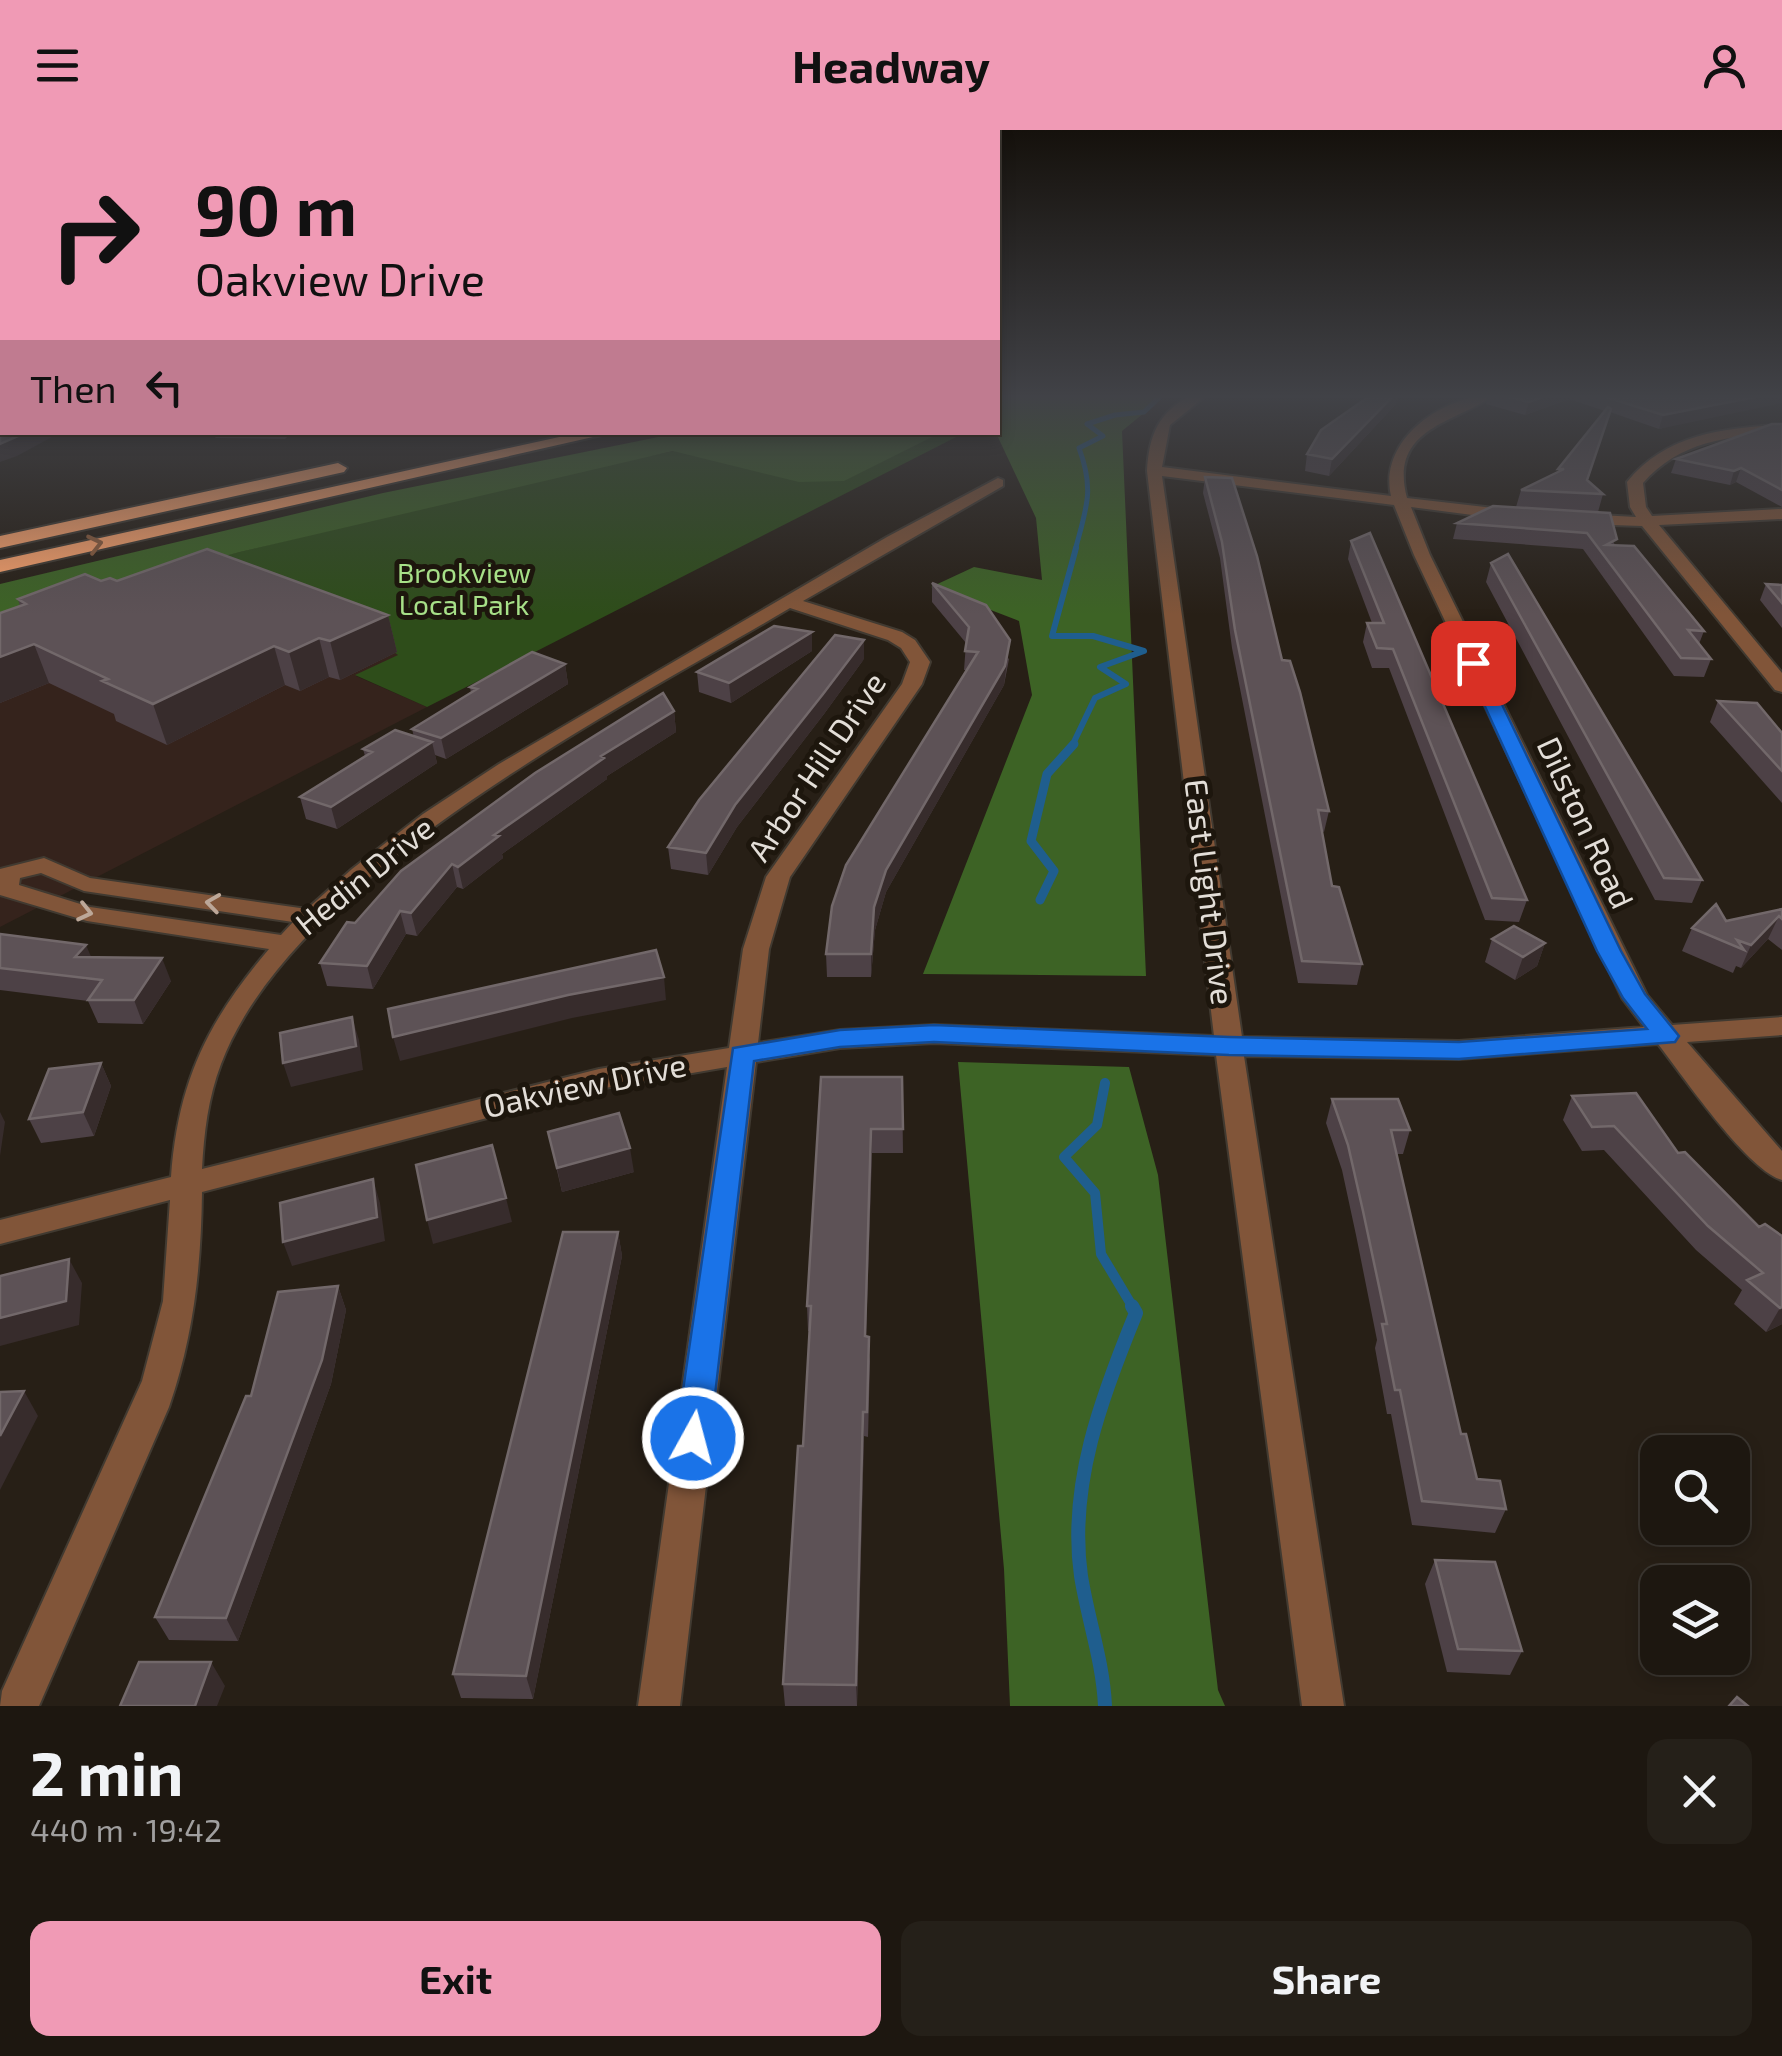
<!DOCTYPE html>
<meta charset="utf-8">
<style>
:root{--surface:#1d1710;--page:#252019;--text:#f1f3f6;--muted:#a09f9f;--line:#3b3630;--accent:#f09ab5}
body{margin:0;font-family:"Exo 2",sans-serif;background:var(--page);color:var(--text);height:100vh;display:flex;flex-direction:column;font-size:38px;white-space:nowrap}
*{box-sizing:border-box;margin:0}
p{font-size:32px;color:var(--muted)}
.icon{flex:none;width:55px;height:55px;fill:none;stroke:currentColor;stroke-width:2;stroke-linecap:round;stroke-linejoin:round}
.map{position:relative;height:1576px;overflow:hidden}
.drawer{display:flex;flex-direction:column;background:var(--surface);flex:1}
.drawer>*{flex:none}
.top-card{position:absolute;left:0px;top:0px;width:1000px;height:305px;box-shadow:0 5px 15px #0003,0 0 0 2px var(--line);background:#f09ab5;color:#111;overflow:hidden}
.tools{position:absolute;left:1640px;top:1305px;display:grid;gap:20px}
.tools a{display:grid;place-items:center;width:110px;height:110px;border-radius:20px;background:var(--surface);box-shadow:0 5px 15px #0003,0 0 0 2px var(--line);font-size:50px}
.pin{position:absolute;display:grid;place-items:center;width:85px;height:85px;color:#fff;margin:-42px;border-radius:20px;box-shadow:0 5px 15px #0006}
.me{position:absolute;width:110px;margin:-55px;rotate:7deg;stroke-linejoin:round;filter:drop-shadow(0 0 8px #0008)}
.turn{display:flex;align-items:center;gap:35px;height:210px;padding:0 30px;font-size:45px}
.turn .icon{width:130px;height:130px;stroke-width:2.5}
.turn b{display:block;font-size:70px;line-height:85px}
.then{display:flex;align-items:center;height:95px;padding:0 30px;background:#0003;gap:20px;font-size:38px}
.round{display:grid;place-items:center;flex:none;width:105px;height:105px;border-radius:20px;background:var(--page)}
.headline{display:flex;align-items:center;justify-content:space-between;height:170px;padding:0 30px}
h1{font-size:60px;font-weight:700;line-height:75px}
.button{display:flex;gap:20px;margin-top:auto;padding:20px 30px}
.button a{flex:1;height:115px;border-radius:20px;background:var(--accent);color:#111;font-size:40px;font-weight:700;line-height:115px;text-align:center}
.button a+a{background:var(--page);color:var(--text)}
header{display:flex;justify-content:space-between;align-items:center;height:130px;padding:0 30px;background:var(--accent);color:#111;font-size:45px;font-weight:700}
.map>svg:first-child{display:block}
.education{fill:#35231c}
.green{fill:#2e4d1a}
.forest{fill:#3d6325}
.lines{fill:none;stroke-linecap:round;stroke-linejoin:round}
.stream-far4{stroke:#1f5e8e;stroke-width:5}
.stream-far3{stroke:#1f5e8e;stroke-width:6}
.stream-far2{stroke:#1f5e8e;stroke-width:9}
.stream-far1{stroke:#1f5e8e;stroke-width:10}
.stream{stroke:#1f5e8e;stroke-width:14}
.street-casing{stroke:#413a31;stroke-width:4}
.highway-casing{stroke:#413a31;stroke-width:4}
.street{fill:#815539;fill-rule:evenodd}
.highway{fill:#fca26b;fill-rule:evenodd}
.wall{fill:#4d4146}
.shaded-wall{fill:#372c2c}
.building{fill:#5d5256;stroke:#72686a;stroke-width:2.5}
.oneway{stroke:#8c5c3c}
.oneway2{stroke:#bca798}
.route{fill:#1a73e8;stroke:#114b97;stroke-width:2.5}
.labels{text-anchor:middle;stroke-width:10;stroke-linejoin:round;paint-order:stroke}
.far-park-label{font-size:28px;fill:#a7e088;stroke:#1d160d}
.street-label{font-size:32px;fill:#e3ded8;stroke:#1d160d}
</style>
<header><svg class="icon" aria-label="menu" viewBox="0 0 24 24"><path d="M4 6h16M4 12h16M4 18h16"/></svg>Headway<svg class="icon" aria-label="person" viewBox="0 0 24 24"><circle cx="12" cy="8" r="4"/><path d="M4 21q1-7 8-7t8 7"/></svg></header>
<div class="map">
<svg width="1782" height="1576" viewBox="0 0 1782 1576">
<rect width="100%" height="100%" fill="#271f16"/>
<!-- education -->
<path class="education" d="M0,481L374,509L399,525L356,546L427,577L0,797Z"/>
<!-- green -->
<path class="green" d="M760,303H964L427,577L355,545L398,525L374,509L190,434L563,344Z"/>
<!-- forest -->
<path class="forest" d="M1166,265L1122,301L1146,846L923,844L1032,565L1019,491L931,457L974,437L1042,450L1036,388L996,303L998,266Z
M678,303H940L844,351L799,352L673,321L240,422L0,485V454L383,363Z
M958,932L1129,937L1158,1045L1218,1560L1225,1576H1010L1004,1439Z"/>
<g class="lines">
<!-- stream-far4 -->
<path class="stream-far4" d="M1075,421C1086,378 1095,361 1079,318L1103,306L1087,294L1115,285L1144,282L1162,265"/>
<!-- stream-far3 -->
<path class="stream-far3" d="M1072,616L1095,568L1126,554L1100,537L1144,521L1093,506H1052L1076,418"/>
<!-- stream-far2 -->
<path class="stream-far2" d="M1040,770L1054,741L1031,711L1047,644L1074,614"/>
<!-- stream-far1 -->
<path class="stream-far1" d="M1105,953L1097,995L1064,1027L1095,1063L1101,1124L1134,1179"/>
<!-- stream -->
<path class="stream" d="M1105,1576C1103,1531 1088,1490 1081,1446C1068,1355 1102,1266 1136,1183L1132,1176"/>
<!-- street casing -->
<g class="street-casing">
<path id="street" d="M1191,265H1207L1170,295L1162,337L1391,366C1378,309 1444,265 1494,265C1457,293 1388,297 1407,368L1511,380L1519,385L1511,390L1411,377L1430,425L1647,865L1672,895L1782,887V905L1687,912L1782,1021V1050C1747,1040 1683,946 1658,914L1459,929L1244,926L1344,1576H1302L1216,925L934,913L840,918L756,932L680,1576H638L727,937L599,959L202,1062C201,1137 194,1205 169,1277L39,1576H0L2,1561L142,1251L163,1171L170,1070L0,1114V1090L171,1047C178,951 208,891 269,819L87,791L0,765V739L44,728L90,748L307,779L352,739L423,684L499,634L887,407L998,348L1003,350V356L803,471L902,502L915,510L930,532L922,554L790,747L769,819L758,913L840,900L934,895L1214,906L1147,341C1149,305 1158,283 1191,265ZM1162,346L1394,375L1414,425L1622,868L1644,897L1459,911L1242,907ZM790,478L888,510L901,518L910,532L902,554L766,747L743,819L729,918L599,939L202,1039C204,1003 208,968 221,934C293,743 620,579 790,478ZM41,743L84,761L293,792L281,805L90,777L19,755L20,748Z
M1782,295V303C1729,306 1680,311 1643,353L1646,377L1652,386L1782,379V389L1659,395L1782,543V562L1775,560L1642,396L1581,394L1573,389L1581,384L1636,387L1630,377L1627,352C1666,304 1724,298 1782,295Z"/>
</g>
<!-- highway casing -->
<g class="highway-casing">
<path id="highway" d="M582,302H615L0,442V430Z
M338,333L347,338L344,342L0,418V406Z"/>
</g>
<!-- street -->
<use href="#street" class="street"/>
<!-- highway -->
<use href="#highway" class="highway"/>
</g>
<!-- wall -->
<path class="wall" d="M1488,265H1782L1659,299L1610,282L1588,350L1603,364L1598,382L1615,415L1704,501L1699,514L1711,529L1704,547L1674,546L1583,419L1453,409L1457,393L1516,377L1521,360L1558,342L1605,281L1569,269L1525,285L1486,274Z
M1396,274L1329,346L1305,341L1307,324Z
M1782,294V377L1736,352L1730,355L1671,343L1676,329Z
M209,302H292L285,309L216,308Z
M1205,347L1282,530L1329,681L1324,702L1322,701L1332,756L1362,834L1357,855L1298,853L1232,518L1220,428L1203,363Z
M1351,411L1527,770L1519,792L1485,790L1389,538H1372L1363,512L1367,493H1372L1348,429Z
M1491,433L1702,750L1692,773L1655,770L1486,452Z
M101,451L388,485L397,522L340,550L329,547L300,561L285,555L167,615L116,591L114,584L49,553L0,573V483L20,476L18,469Z
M932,453L1009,529L1004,555L886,762L875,800L871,847H827L826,824L966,540H964L966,513L932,472Z
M1766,454L1782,455V498L1760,470Z
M812,521L731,573L699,562L697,542Z
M864,529L824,584L737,697L708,745L671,739L668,717Z
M565,534L568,554L446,629L435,625L437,633L337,699L306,689L300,667L365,626L363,619L414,607L412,599L471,563L470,557Z
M1718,571L1782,603V673L1710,592Z
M674,581L676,602L607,646V649L502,724L503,728L463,759L457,757L417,806L406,804L373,859L327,856L320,833L355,793Z
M1782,779V820L1768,809L1741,838L1736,836L1733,843L1682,821L1692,798Z
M0,804L91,827L171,851L143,894L98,893L88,871L0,860Z
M1492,809L1545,813L1537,836L1515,850L1485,832Z
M101,933L111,956L94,1006L41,1013L29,989Z
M821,947H902L903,1023H872L866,1206L870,1231L868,1307L864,1306L857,1576H785L783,1554L803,1316L810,1201H808L807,1176Z
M1572,966L1678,1023L1759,1097L1782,1106V1194L1766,1202L1734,1174L1742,1160L1696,1120L1604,1020L1582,1021L1563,990Z
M1332,969L1410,1000L1403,1024H1396L1461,1304L1477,1349L1506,1379L1495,1403L1412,1395L1391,1284H1387L1375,1218L1377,1210L1356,1105L1342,1040L1326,993Z
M548,1002L634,1042L562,1062Z
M618,1102L622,1126L533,1569L461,1568L453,1544Z
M338,1156L346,1180L331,1254L238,1511L169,1510L155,1487L251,1266Z
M1435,1430L1522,1521L1510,1545L1447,1542L1425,1454Z"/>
<!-- shaded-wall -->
<path class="shaded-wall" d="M1394,265H1398L1396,274L1329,346L1332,329Z
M1548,265H1570L1569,269L1525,285L1529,272Z
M1766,265H1782V273L1659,299L1663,285Z
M27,302H61L17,326L0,332V314Z
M1741,338L1736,352L1730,355L1734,341Z
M388,485L397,522L340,550L330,511Z
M812,502V521L731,573L729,553Z
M319,508L329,547L300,561L289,522Z
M864,510V529L824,584L737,697L708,745L706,723L735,675Z
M1010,510L1004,555L886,762L875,800L871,847V824L874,777L886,740Z
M34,514L49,553L0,573V527Z
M274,516L285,555L167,615L153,574Z
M565,534L568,554L446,629L441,608Z
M674,581L676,602L607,646V649L502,724L503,728L463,759L458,737L494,705L601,626Z
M432,612L437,633L337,699L331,677Z
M452,734L457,757L417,806L411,783Z
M400,781L406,804L373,859L367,836Z
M1779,786L1768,809L1741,838L1751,815Z
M1545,813L1537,836L1515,850L1523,827Z
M86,815L96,838L85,850L75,827Z
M162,828L171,851L143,894L134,870Z
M664,847L666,870L572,888L400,931L393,907L568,865Z
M352,887L359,910L363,940L291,957L283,933Z
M101,933L111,956L94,1006L83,982Z
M0,982L5,992L0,1026Z
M871,999L872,1023L865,1231V1206Z
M630,1018L634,1042L562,1062L557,1038Z
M373,1049L380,1073L385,1111L292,1136L283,1112Z
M506,1068L512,1092L433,1114L427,1090Z
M618,1102L622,1126L533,1569L526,1546Z
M69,1129L82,1153L79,1195L0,1216V1188Z
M338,1156L346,1180L331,1254L238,1511L226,1488Z
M1782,1177V1194L1766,1202L1780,1178Z
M24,1261L38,1286L0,1360V1306Z
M863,1282L864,1306L857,1576L856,1555Z
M211,1532L225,1556L217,1576H195Z"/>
<!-- building -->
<path class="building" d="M0,265H2V302H27L0,314Z
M1371,265H1394L1332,329L1307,324L1321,300Z
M1502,265H1548L1529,272Z
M1599,265H1766L1663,285Z
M1608,277L1611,279L1587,350L1603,364L1521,360L1564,339H1558Z
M1772,294H1782V360L1741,338L1734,341L1676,329Z
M1205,347L1232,348L1257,426L1282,530L1290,531L1300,562L1329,681L1318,680L1332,756L1339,757L1362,834L1302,831L1235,500L1222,412Z
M1493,376L1610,383L1617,409L1606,415L1634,416L1704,501L1688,500L1711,529L1681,528L1587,403L1457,393Z
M1370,403L1527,770L1492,768L1393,519L1377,518L1367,493H1384L1351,411Z
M207,419L388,485L330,511L319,508L289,522L274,516L153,574L102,551L108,549L34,514L0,527V483L26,474L18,469L85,444L101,451L110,448L117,451Z
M1508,424L1702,750L1664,748L1491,433Z
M932,453L986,475L1010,510L1005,536L886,740L874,777L871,824H826L832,776L846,735L978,522L965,521L969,497Z
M1766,454L1782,455V473Z
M774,496L812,502L729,553L697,542Z
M835,505L864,510L823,564L735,675L706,723L668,717L699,670Z
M532,522L565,534L441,608L412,599L477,559L470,557Z
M663,563L674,581L601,626L604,628L494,705L499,706L458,737L452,734L411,783L400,781L367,836L320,833L347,792L355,793L401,741L535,643Z
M1718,571L1757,573L1782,603V641Z
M395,600L432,612L331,677L300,667L372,622L363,619Z
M1716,774L1726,791L1782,779V789L1779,786L1751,815L1737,810L1744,820L1692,798Z
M1514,796L1545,813L1523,827L1492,809Z
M0,804L86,815L75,827L162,828L134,870H88L102,850L0,838Z
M656,820L664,847L568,865L393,907L388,879Z
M352,887L356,916L283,933L280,903Z
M101,933L83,982L29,989L49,939Z
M821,947H902L903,999H871L865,1206L869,1207L867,1282H863L856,1555L783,1554L798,1316H803L811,1176H807Z
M1636,963L1678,1023L1685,1022L1759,1097L1765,1094L1782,1106V1177L1780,1178L1747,1150L1763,1143L1708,1096L1614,996L1592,997L1572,966Z
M1332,969H1398L1410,1000H1391L1461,1304H1466L1477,1349L1500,1351L1506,1379L1422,1371L1400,1260H1395L1382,1194H1387L1363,1081L1348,1015Z
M619,983L630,1018L557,1038L548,1002Z
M492,1015L506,1068L427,1090L416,1035Z
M373,1049L377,1087L283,1112L280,1073Z
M563,1102H618L526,1546L453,1544Z
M69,1129L66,1171L0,1188V1146Z
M338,1156L322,1230L226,1488L155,1487L246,1266H251L278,1162Z
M24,1261L0,1306V1262Z
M1435,1430L1495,1432L1522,1521L1458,1519Z
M139,1532H211L195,1576H120Z
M1737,1567L1748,1576H1729Z"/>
<!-- one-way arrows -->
<defs><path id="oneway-chevron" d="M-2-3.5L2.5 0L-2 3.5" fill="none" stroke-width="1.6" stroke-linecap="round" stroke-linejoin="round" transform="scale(2.5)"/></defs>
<use class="oneway" href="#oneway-chevron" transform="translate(95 414) rotate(-13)"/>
<g class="oneway2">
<use href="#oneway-chevron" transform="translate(213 773) rotate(-172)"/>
<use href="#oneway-chevron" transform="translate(85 782) rotate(13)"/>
</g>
<!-- sky -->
<linearGradient id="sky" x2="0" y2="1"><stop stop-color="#15110c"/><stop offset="0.55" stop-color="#414247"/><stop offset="1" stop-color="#414247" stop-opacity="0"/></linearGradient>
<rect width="1782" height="485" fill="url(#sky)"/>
<!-- route -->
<path class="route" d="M1473,528L1482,533L1621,821L1645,864L1679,906L1675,912L1459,929L1229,925L934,912L840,917L754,931L710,1308L705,1318L693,1322L681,1318L676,1308L733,918L840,900L934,895L1229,907L1459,912L1647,899L1623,868L1597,821L1465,533Z"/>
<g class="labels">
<!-- far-park labels -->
<g class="far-park-label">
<text x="464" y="453">Brookview<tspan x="464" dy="32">Local Park</tspan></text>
</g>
<!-- street labels -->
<g class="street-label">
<text transform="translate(817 637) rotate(-56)" y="11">Arbor Hill Drive</text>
<text transform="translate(1585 693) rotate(65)" y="11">Dilston Road</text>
<text transform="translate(365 746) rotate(-39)" y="11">Hedin Drive</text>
<text transform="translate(1209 762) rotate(83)" y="11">East Light Drive</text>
<text transform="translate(585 956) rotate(-12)" y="11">Oakview Drive</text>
</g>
</g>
</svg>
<div class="tools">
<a><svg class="icon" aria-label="search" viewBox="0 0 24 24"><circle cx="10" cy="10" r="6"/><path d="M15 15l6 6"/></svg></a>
<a><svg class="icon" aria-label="layers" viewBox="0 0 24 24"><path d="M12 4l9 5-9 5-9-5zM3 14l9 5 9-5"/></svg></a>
</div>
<div class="pin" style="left:1473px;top:533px;background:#d93025"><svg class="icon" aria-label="arrive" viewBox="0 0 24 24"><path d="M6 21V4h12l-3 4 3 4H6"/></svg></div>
<svg class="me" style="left:693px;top:1308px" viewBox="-20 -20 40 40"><circle r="17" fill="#1a73e8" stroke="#fff" stroke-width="3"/><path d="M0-11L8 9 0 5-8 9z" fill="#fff"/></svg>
<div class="top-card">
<div class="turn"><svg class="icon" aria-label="right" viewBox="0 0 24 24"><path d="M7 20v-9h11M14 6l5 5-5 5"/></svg><div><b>90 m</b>Oakview Drive</div></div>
<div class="then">Then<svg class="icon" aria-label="left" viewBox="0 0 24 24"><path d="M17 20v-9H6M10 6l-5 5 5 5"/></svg></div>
</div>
</div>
<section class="drawer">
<div class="headline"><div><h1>2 min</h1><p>440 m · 19:42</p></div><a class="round"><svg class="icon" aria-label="close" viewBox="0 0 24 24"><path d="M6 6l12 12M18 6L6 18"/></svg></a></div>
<div class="button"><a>Exit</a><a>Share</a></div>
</section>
